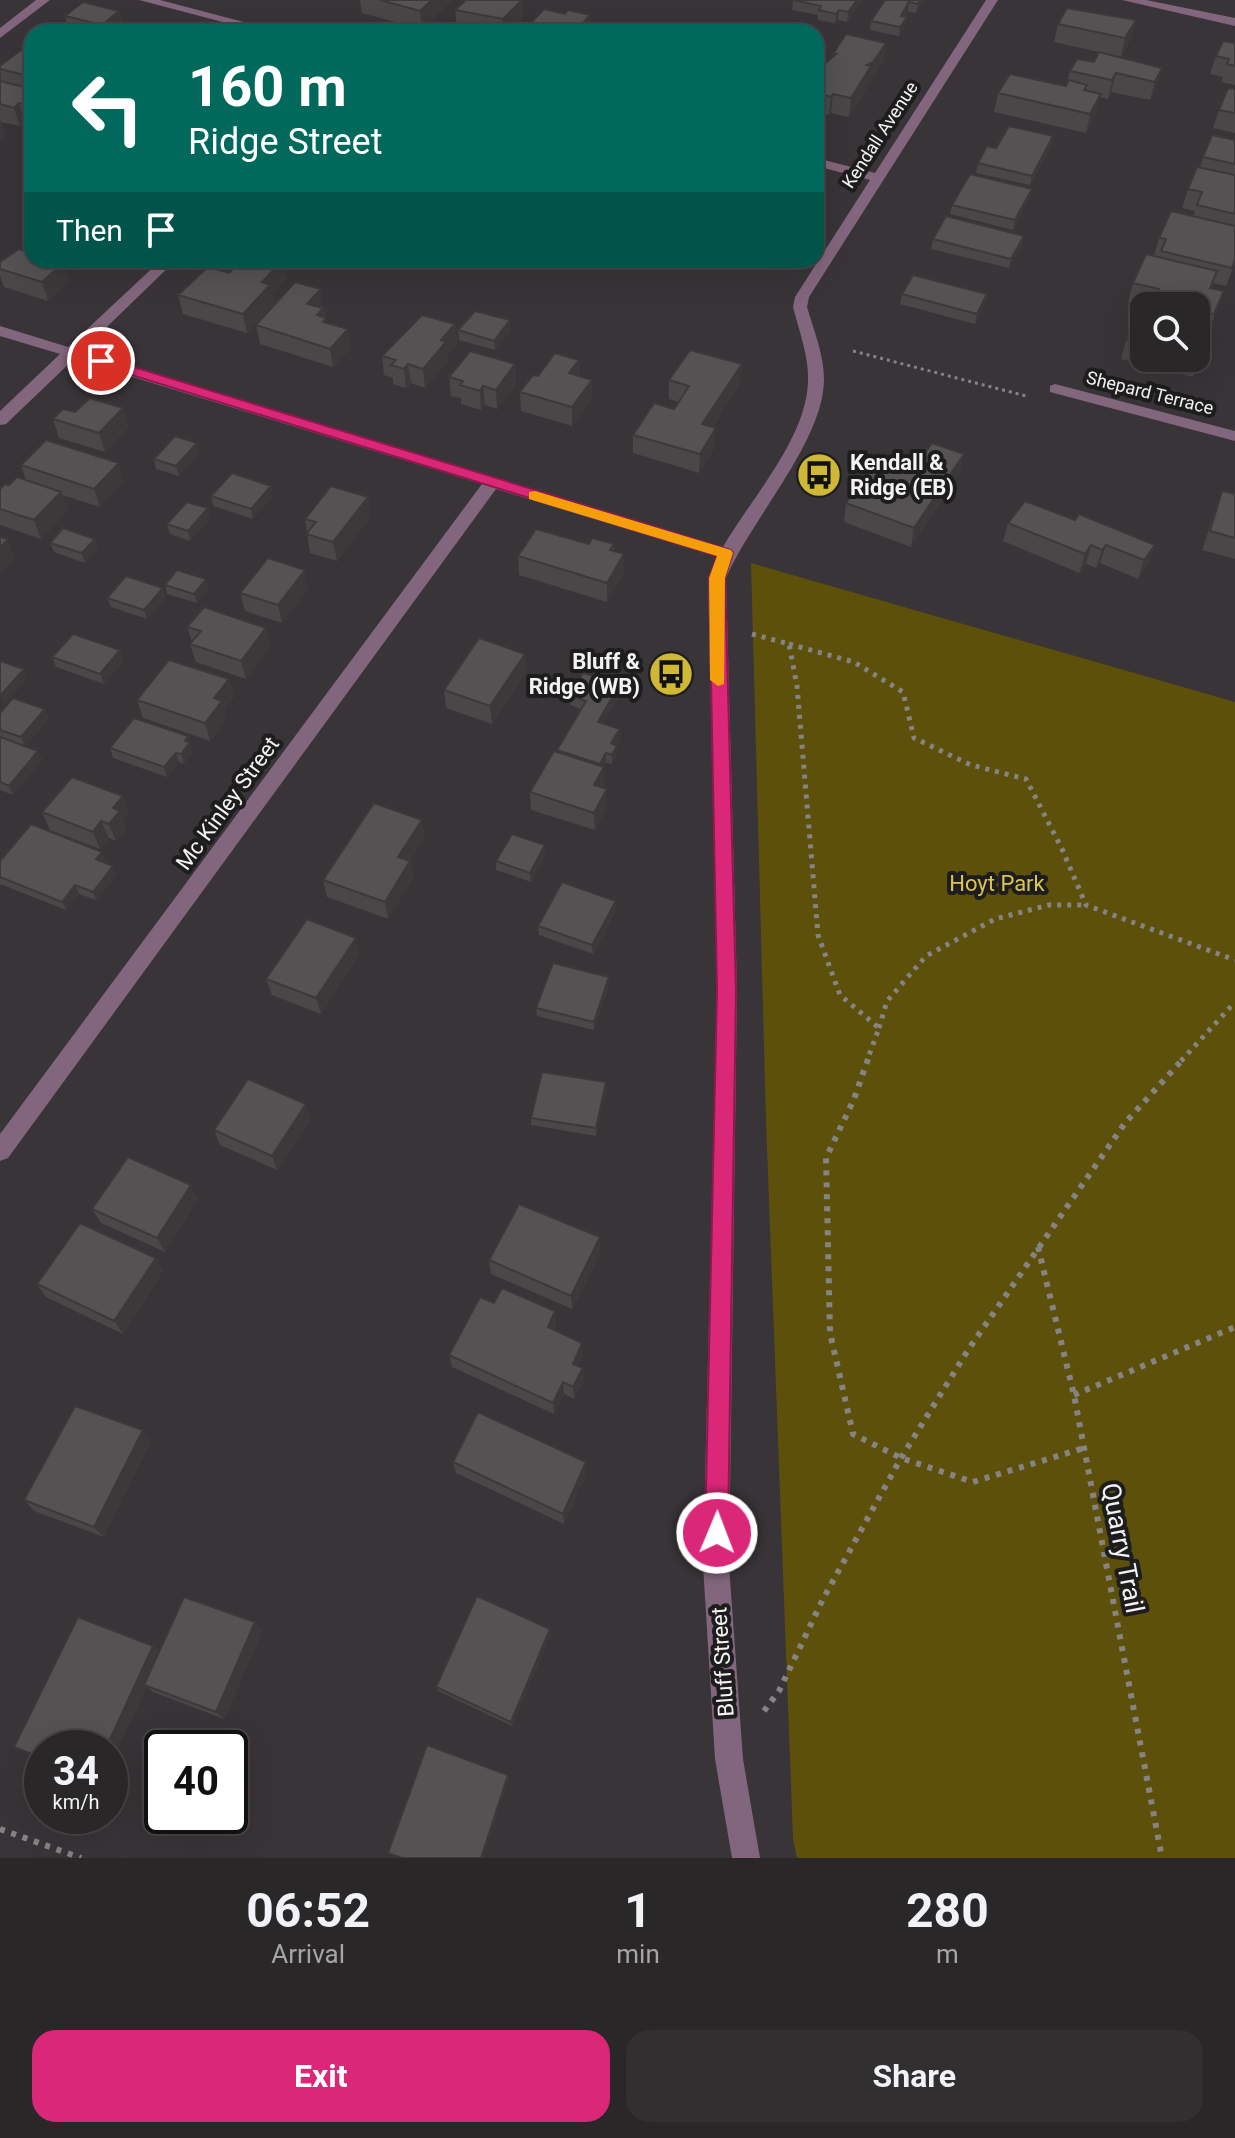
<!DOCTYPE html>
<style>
:root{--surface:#2a2729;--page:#322f31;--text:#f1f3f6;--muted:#a5a5a8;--line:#464446;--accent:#db2777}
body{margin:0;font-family:Roboto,sans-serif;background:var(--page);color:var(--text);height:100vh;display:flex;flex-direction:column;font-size:30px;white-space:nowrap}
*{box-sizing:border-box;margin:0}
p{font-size:26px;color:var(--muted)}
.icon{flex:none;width:44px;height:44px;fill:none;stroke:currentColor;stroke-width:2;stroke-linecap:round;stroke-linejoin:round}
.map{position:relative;height:1858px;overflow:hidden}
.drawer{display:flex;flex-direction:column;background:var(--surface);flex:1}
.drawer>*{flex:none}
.guide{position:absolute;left:24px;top:24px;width:800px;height:244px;border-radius:24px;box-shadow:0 8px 32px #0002,0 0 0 2px var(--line);background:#00695c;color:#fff;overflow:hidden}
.tools{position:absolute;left:1130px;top:292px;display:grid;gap:16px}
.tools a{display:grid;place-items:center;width:80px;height:80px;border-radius:16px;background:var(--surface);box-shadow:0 8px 32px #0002,0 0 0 2px var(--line);font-size:40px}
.speed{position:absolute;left:24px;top:1730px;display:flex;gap:16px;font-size:40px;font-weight:700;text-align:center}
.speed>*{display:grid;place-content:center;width:104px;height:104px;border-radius:50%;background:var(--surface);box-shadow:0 8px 32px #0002,0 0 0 2px var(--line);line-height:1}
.speed small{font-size:20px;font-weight:400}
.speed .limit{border:4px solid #111;border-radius:12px;background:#fff;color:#111}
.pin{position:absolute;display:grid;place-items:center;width:68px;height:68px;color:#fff;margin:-34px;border:4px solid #fff;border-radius:50%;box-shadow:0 2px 8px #0007}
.me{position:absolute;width:88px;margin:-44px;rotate:1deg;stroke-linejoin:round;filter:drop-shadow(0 0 6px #0008)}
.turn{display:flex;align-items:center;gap:28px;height:168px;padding:0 32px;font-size:36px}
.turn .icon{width:104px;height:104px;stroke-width:2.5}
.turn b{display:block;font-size:56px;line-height:68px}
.then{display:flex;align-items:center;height:76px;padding:0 32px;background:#0003;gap:16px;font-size:30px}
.eta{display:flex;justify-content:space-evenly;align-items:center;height:136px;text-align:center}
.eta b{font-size:48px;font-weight:700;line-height:56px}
.primary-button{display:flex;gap:16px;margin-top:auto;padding:16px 32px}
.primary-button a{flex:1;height:92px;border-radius:24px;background:var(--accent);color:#fff;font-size:32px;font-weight:700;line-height:92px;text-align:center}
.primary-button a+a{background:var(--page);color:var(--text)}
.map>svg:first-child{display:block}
.green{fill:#5d500a}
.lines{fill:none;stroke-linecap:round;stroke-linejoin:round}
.path-far2{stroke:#868385;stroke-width:3;stroke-dasharray:3 4;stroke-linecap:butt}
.path-far1{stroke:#868385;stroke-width:5;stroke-dasharray:4 6;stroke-linecap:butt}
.path{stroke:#868385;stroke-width:6;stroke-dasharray:5 7;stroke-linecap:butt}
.minor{fill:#82667d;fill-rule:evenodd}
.wall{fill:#494748}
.shaded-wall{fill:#3c393b}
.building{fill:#555254;stroke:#3c393b;stroke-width:2}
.route{fill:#db2777;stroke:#8e194d;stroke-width:2}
.slow{fill:#f59e0b}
.labels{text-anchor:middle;stroke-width:8;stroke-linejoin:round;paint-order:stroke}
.far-street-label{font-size:18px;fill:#f5f2f4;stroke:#1e1d1e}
.poi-label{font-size:22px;font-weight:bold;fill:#f5f2f4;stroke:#1e1d1e;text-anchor:start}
.street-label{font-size:22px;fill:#f5f2f4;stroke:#1e1d1e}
.park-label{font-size:22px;fill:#dbc44f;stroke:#1e1d1e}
.near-street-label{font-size:26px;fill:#f5f2f4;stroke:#1e1d1e}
</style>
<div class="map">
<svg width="1235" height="1858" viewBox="0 0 1235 1858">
<rect width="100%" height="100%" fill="#383437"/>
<!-- green -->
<path class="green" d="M751,563L1235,702V1858H797L793,1839L766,1121Z"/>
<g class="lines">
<!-- path-far2 -->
<path class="path-far2" d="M853,351L1026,396"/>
<!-- path-far1 -->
<path class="path-far1" d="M752,634L789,644L797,686L818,935L840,995L879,1028L867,1061
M789,644L854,662L903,692L914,738L971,765L1026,779L1062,849L1086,905L1235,960
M879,1028L887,1001L926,956L995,919L1049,905H1086
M1181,1061L1235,1002"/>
<!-- path -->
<path class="path" d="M868,1059L854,1099L826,1158L830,1333L853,1434L901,1458L973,1482L1084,1448
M1038,1247L1074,1395L1162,1858
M1074,1395L1235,1327
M764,1711L779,1691L823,1599L901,1458L968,1350L1125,1123L1183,1059
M0,1829L81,1858"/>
<!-- minor -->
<path class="minor" d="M36,0H50L0,38V28Z
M139,0H160L282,32H261Z
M986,0H998L809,297L807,307C814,331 824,355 824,379C824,441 751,519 726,578L737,990L729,1565L743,1759L760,1858H732L715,1759L703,1565L717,990L708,578L718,557L496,489L8,1158L0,1161V1134L482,484L74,359L6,424L0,425V411L60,354L0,336V326L68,347L161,260H176L82,351L723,547C751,498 807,438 808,381C809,356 799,331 793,307L795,297L870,180L816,166V158L875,173Z
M1122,0H1146L1235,18V26Z
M1055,384L1235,431V441L1050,392V386Z"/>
</g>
<!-- wall -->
<path class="wall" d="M360,0H450V2L422,29L362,13Z
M522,0L523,18L509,32H477L457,28L455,10Z
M793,0H863L847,22L838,20L835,23L818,20V15L792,10Z
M885,0H924L916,13L908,12L905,17H907L905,26L899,36L870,30L871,21Z
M119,11L124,29L120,32H48L68,28L65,16Z
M565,14L590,15L591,32H528V26Z
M1058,24L1131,38L1121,57L1054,42Z
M886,43L884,61L870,81L869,84L849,117L831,113L829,115L816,111V73L833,57V54Z
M1235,43V85L1221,82L1223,77L1210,74L1216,56Z
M32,53V124L25,122L20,126L1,122L5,136L0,141V81H1L0,66Z
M1094,62L1162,68L1157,87L1150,100L1111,92L1108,99L1100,97L1097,113L1086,133L994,112L998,93L1066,86L1070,71Z
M1235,89V133L1213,128L1219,110Z
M1053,136L1051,146L1030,185L976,173L978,163L996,148Z
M1235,140V263L1226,286L1213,283L1211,288L1224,291L1208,333L1196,330V306H1144L1128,302L1133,283L1154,256L1159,238L1193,216L1195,211L1182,208L1188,189L1200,168L1203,157Z
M1032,189L1029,198L1013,230L950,214L952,205Z
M1024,236L1022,245L1009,268L931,249L933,239Z
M32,260H79L73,266L64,263L70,281L48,301L4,287L0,276V262Z
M226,260H283L287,279L272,294L274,304L247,333L183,314L178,295L229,273L232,270L228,269Z
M902,294H987L985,304L975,324L900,304Z
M324,308L325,317L327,323L348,329L351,348L333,367L260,344L256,325Z
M1144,321V358H1196V339L1202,349L1193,377L1121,359L1126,340Z
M455,324L457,343L448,354V361L425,388L411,383L406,388L393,384V378L384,375L382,356Z
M458,330H511L495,350L459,340Z
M579,360L580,376L592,380V399L572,426L521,411L520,392L538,376Z
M515,364L516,383L497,409L485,405L481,410L461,404V398L451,396L449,377Z
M669,380L740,383L712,427L715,447L699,473L633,453V435L674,409L678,402L669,399Z
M53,419L129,427L105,452L59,438Z
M200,452L179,476L156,469L154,459Z
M21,465L124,481L100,507L62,495L68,510L41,539L0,525V489L26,480Z
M915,467L960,473L911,547L844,522L846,503Z
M271,486L273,495L253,519L213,506L211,496Z
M1222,491L1235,494V559L1202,550Z
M368,497L371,516L337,561L310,553L305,519Z
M208,508L210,518L190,541L170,534L167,524Z
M1075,520L1155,545L1148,563L1138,579L1100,563L1096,568L1086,564L1079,573L1003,541L1008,523Z
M50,543L98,548L85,563L54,552Z
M589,544H614V552L624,573L607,602L519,575L518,556Z
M206,579L209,588L197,603L167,594L165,585Z
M308,589L282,623L245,611L240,593Z
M166,597L147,619L111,607L107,598Z
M187,627L271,646L246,679L196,662L190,644L192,642Z
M120,650L124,660L104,684L56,667L52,657Z
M525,654L526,672L492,724L446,708L444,690Z
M229,679L234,697L224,710L227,719L210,741L143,718L137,700Z
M620,694L602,724L620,739L616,745L617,755L612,764L606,763L604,767V784L602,788L607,807L595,830L531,810L530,792L557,752V750L581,709L570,705V695Z
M45,709L49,718L26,746L38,751L42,760L13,795L0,790V713Z
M188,736L193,752L184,764L179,762L167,777L113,758L110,748Z
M42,812L129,813L123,821L126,829L116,841L109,838L100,849L50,830Z
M425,837L410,861L413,878L388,919L327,897L323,880Z
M546,854L531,882L496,870V861Z
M105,860L104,862L117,874L96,900L79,894L66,910L0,884V861Z
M616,910L593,954L539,935L538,926Z
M359,954L321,1014L272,995L266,979Z
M609,985L594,1030L537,1016L536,1008Z
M606,1090L596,1136L531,1125V1118Z
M311,1119L277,1170L220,1145L214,1130Z
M198,1199L165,1252L101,1223L92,1209Z
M601,1251L572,1309L491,1274L489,1260Z
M156,1258L163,1271L123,1334L46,1297L37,1284Z
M494,1303L556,1324L554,1330L583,1355L578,1366L583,1368L584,1381L574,1399L564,1394L554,1414L452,1367L449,1355Z
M151,1441L104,1537L34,1511L24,1500Z
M453,1462L587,1473L564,1524L456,1473Z
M255,1622L262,1631L224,1719L153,1692L147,1687L42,1748V1760L14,1747L153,1646L159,1651Z
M551,1634L512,1726L438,1691L436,1687Z"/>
<!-- shaded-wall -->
<path class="shaded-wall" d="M432,0H450V2L422,29L420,11Z
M522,0L523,18L509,32H503V19Z
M857,0H863L847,22L848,12Z
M920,0H924V1L916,13L918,4Z
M909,2L908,12L899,25L901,16Z
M839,10L838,20L835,23L836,14Z
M119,11L124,29L120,32H104L102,25Z
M590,15L591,32H575Z
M907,17L905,26L899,36L900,27Z
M1136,20L1131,38L1121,57L1125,38Z
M886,43L884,61L870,81L869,84L849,117L851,98L867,65Z
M1162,68L1157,87L1150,100L1155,82Z
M1116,73L1111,92L1108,99L1112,80Z
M833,94L831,113L829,115L831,97Z
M1101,94L1097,113L1086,133L1090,114Z
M32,102V118L28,105Z
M19,103L25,122L20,126L14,108Z
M0,119L5,136L0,141Z
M1053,136L1051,146L1030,185L1032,176Z
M1032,189L1029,198L1013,230L1015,220Z
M1024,236L1022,245L1009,268L1011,259Z
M71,260H79L73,266Z
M283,260L287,279L272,294L274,304L247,333L243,314L262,282Z
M64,262L70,281L48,301L42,282Z
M321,289L325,319L326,318L329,337L307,304Z
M987,294L985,304L975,324L977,314Z
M510,320L511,330L495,350L494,341Z
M455,324L457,343L448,354V361L425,388L423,369L441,340Z
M348,329L351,348L333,367L330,349Z
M579,360L580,378L569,373Z
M408,364L411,383L406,388L404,369Z
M515,364L516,383L497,409L496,390Z
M742,364L740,383L701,443L702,424Z
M592,380V399L572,426V407Z
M483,386L485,405L481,410L480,391Z
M123,408L129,427L105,452L99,433Z
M716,428L715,447L699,473L700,454Z
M197,443L200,452L179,476L176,466Z
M964,454L960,473L911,547L914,528Z
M119,463L124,481L100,507L94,489Z
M271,486L273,495L253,519L251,509Z
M61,492L68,510L41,539L34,520Z
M368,497L371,516L337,561L333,542Z
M208,508L210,518L190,541L188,531Z
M8,539L15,558L0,574V548Z
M95,539L98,548L85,563L82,553Z
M1091,545L1086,564L1079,573L1085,554Z
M1106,545L1100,563L1096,568L1102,550Z
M1155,545L1148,563L1138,579L1144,560Z
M624,554V573L607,602V583Z
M305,570L308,589L282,623L278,605Z
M206,579L209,588L197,603L194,594Z
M163,588L166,597L147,619L144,610Z
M266,628L271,646L246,679L241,661Z
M120,650L124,660L104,684L100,674Z
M525,654L526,672L492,724L490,706Z
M24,669L28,679L4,705L0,696Z
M229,679L234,697L224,710L227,719L210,741L205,723L214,698Z
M620,684V694L598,732V722Z
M45,709L49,718L25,747L21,737Z
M620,729V739L611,753V743Z
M188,736L193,752L184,764L181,754Z
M617,746V755L612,764V755Z
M38,751L42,760L13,795L9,786Z
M176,753L179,762L167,777L164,767Z
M606,753V763L604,767V784L594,803V785L600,773V764Z
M607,789V807L595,830L594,813Z
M123,796L129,813L123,821L126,829L116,841L109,824L113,808Z
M422,820L425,837L402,875L398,857Z
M101,821L109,838L100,849L93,832Z
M545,845L546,854L531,882L530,873Z
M102,852L105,860L100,868L96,859Z
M410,861L413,878L388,919L385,902Z
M113,866L117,874L96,900L93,892Z
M75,885L79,894L66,910L62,902Z
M616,901V910L593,954L592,945Z
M356,938L359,954L321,1014L316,998Z
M609,977V985L594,1030V1022Z
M606,1082V1090L596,1136V1128Z
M306,1104L311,1119L277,1170L272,1156Z
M191,1185L198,1199L165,1252L157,1238Z
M600,1237L601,1251L572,1309L571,1296Z
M156,1258L163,1271L123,1334L114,1321Z
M555,1311L556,1324L549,1340L548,1327Z
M582,1343L583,1355L573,1376V1364Z
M583,1368L584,1381L574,1399L573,1387Z
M563,1382L564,1394L554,1414L553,1403Z
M143,1430L151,1441L104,1537L94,1527Z
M586,1462L587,1473L564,1524L563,1514Z
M255,1622L262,1631L224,1719L216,1712Z
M550,1629L551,1634L512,1726L511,1722Z
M153,1646L162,1654L144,1685L147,1687L110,1766V1748H106Z
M508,1775L509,1779L483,1858H481Z"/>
<!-- building -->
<path class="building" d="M380,0H432L420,11Z
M466,0H522L503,19L455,10Z
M793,0H857L848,12L839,10L836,14L819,10L821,6Z
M885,0H920L918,4L909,2L901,16L907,17L900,27L871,21Z
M83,2L119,11L102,25L65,16Z
M1067,8L1136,20L1125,38L1058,24Z
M544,9L565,14L568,10L590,15L575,32H553L528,26Z
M607,23L656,32H598Z
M57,25L85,32H48Z
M846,34L886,43L873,62L867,65L871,66L851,98L833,94L831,97L816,92V73L819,69L836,54H833Z
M1223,41L1235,43V66L1227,64L1229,59L1216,56Z
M21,50L32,53V77L0,69V66Z
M1099,52L1162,68L1155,82L1116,73L1112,80L1070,71L1077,59L1094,62Z
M1010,74L1066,86L1069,80L1087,85L1084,90L1101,94L1090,114L998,93Z
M0,81L32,89L31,93L32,94V102L28,105L19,103L14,108L0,104Z
M1228,88L1235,89V113L1219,110Z
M1009,126L1053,136L1032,176L978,163L987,146L996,148Z
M1212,135L1235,140V164L1203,157Z
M1197,167L1235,175V214L1197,205L1202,192L1188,189Z
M970,174L1032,189L1015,220L952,205Z
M1171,211L1235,226V260L1232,268L1161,251L1166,239L1159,238Z
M946,216L1024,236L1011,259L933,239Z
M19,249L32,253V260H56L64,262L42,282L0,269V262Z
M1146,254L1217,271L1210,288L1224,291L1214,314L1196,310V306H1180L1154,300L1159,289L1133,283Z
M242,260H283L262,282L270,285L243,314L178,295L208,267L229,273Z
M913,275L987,294L977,314L902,294Z
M295,282L321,289L307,304L323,308L317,315L326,318L323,322L348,329L330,349L256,325Z
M475,311L510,320L494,341L458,330Z
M422,315L455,324L441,340L446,342L423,369L408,364L404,369L391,365L396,360L382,356Z
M1135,319L1144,321V345L1126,340Z
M1196,339L1202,349L1199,358L1196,357Z
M690,350L742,364L702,424L716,428L700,454L633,435L654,403L674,409L689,386L669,380Z
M470,351L515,364L496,390L483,386L480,391L460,385L463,381L449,377Z
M555,353L579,360L569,373L592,380L572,407L520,392L533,375L538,376Z
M90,398L123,408L99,433L53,419L63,409L75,412Z
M175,436L197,443L176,466L154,459Z
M46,440L119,463L94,489L21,465Z
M932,443L964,454L914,528L846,503L881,455L915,467Z
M232,473L271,486L251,509L211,496Z
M17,477L61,492L34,520L0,509V489L5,484L9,485Z
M331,486L368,497L333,542L306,534L316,522L305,519Z
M1222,491L1235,494V538L1210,531Z
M1025,501L1075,520L1079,514L1155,545L1144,560L1106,545L1102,550L1091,545L1085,554L1008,523Z
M187,502L208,508L188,531L167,524Z
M63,528L95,539L82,553L50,543Z
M536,529L589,544L592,538L614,544L610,550L624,554L607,583L518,556Z
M0,537L8,539L0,548Z
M268,558L305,570L278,605L240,593Z
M177,570L206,579L194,594L165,585Z
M126,576L163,588L144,610L107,598Z
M204,607L266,628L241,661L190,644L201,631L187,627Z
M73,634L120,650L100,674L52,657Z
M479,638L525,654L490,706L444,690Z
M169,660L229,679L214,698L222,701L205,723L137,700Z
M0,661L24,669L0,696Z
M583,673L620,684L598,722L620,729L611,743L617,746L612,755L606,753L600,764L557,750L586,701L570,695Z
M13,698L45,709L21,737L0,730V713Z
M134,718L188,736L185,741L190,743L181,754L176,753L164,767L110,748Z
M0,737L38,751L9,786L0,782Z
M554,751L604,767L594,785L607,789L594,813L530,792Z
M72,777L123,796L113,808L120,811L109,824L101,821L93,832L42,812Z
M374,803L422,820L398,857L410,861L385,902L323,880Z
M31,824L102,852L96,859L113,866L93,892L75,885L62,902L0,877V861Z
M512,834L545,845L530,873L496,861Z
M562,882L616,901L592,945L538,926Z
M307,919L356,938L316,998L266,979Z
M553,963L609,977L594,1022L536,1008Z
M542,1072L606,1082L596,1128L531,1118Z
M248,1079L306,1104L272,1156L214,1130Z
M128,1157L191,1185L157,1238L92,1209Z
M519,1204L600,1237L571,1296L489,1260Z
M80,1223L156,1258L114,1321L37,1284Z
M502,1288L555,1311L548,1327L582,1343L573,1364L583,1368L573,1387L563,1382L553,1403L449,1355L480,1297L494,1303Z
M75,1406L143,1430L94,1527L24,1500Z
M478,1412L586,1462L563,1514L453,1462Z
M477,1596L550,1629L511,1722L436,1687Z
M184,1597L255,1622L216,1712L144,1685Z
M78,1617L153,1646L106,1748H42V1758L14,1747Z
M427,1745L508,1775L481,1858H402L388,1853Z"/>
<!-- route -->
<path class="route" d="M101,357L731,550L733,553L725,578L736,990L728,1533L725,1541L717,1545L709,1541L705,1533L717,990L709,578L717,556L96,364L94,361Z"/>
<!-- slow -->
<path class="slow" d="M535,491L731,550L733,553L725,578L724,684L718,686L710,680L709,578L717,556L529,499V492Z"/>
<!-- icons -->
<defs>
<g id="bus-disc" transform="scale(2.3)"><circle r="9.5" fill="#d0b837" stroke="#1e1d1e"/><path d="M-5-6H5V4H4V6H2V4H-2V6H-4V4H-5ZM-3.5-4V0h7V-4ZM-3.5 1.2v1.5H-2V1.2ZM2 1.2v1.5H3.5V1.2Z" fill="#111"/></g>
</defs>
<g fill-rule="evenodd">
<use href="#bus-disc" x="819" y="475"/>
<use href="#bus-disc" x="671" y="674"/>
</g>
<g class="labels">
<!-- far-street labels -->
<g class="far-street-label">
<text transform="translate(880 135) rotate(-57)" y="6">Kendall Avenue</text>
<text transform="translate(1150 393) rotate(14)" y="6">Shepard Terrace</text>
</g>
<!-- poi labels -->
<g class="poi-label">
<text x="850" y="470">Kendall &amp;<tspan x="850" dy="25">Ridge (EB)</tspan></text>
<text x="640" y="669" text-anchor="end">Bluff &amp;<tspan x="640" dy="25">Ridge (WB)</tspan></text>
</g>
<!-- street labels -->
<g class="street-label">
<text transform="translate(227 803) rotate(-54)" y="8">Mc Kinley Street</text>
<text transform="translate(722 1662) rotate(-94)" y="8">Bluff Street</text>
</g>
<!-- park labels -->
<g class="park-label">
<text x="997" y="891">Hoyt Park</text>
</g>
<!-- near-street labels -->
<g class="near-street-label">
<text transform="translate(1123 1548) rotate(79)" y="9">Quarry Trail</text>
</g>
</g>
</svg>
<div class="tools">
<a><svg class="icon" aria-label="search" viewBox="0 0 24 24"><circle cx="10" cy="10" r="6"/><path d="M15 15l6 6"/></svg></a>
</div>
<div class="speed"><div>34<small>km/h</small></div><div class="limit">40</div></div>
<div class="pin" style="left:101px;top:361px;background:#d93025"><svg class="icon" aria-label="arrive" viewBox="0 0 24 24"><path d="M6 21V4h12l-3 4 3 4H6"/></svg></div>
<svg class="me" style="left:717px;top:1533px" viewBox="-20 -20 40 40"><circle r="17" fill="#db2777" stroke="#fff" stroke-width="3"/><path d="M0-11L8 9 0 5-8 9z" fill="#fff"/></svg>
<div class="guide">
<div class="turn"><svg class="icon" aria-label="left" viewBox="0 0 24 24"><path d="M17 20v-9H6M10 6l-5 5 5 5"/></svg><div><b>160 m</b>Ridge Street</div></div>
<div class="then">Then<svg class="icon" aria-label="arrive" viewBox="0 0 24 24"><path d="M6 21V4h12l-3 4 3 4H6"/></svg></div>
</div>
</div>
<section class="drawer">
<div class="eta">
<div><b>06:52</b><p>Arrival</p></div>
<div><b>1</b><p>min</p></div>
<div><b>280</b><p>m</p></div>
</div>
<div class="primary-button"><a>Exit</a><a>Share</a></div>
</section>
